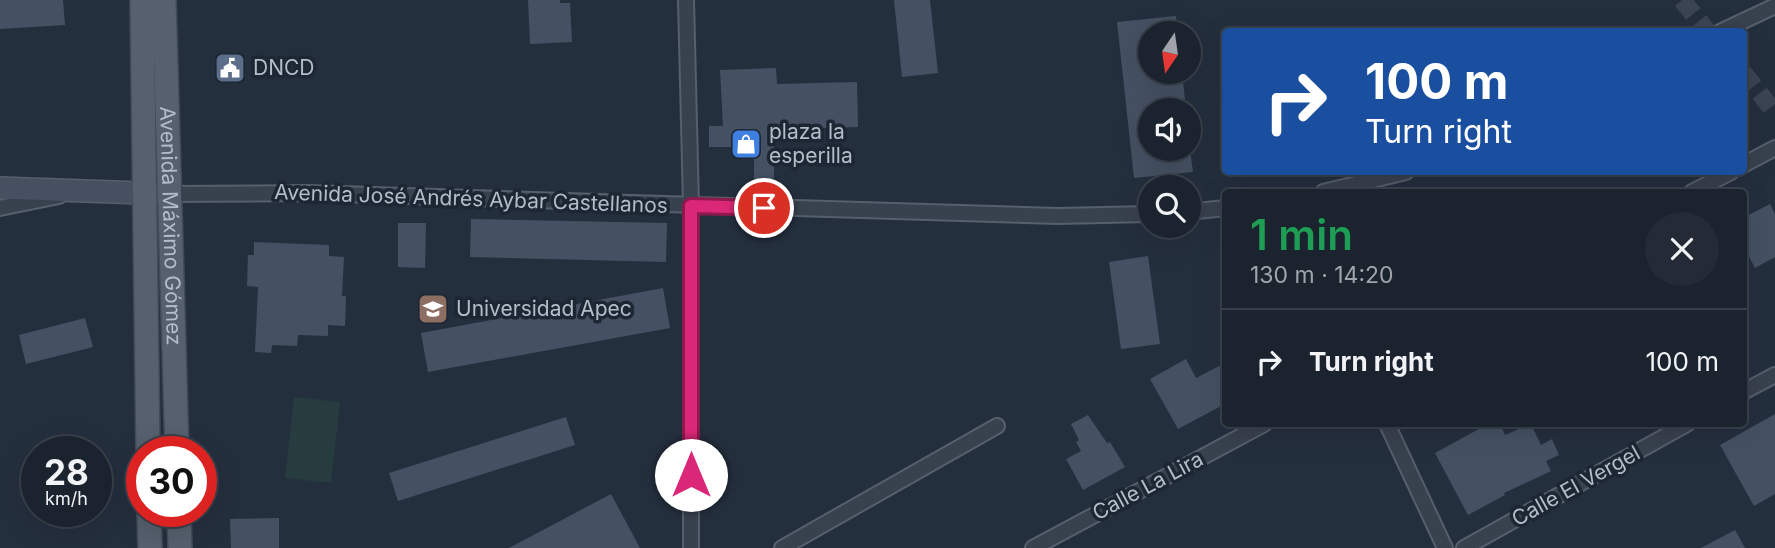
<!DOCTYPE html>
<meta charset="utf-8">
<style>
:root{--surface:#1b232e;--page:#242b36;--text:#f1f3f6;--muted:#a0a4aa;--line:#39404a}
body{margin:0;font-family:Inter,sans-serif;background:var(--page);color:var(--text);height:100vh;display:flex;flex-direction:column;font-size:26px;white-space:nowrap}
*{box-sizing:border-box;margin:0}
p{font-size:23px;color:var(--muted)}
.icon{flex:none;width:38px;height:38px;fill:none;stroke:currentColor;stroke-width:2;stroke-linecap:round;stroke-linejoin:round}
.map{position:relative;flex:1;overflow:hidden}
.panel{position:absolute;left:1222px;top:189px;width:525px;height:238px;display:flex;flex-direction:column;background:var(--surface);border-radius:7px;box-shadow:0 7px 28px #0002,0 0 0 2px var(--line)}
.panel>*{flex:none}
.banner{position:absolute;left:1222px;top:28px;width:525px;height:147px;border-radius:7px;box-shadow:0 7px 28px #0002,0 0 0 2px var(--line);background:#1a4fa0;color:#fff;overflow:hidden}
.needle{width:46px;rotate:193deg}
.controls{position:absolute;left:1138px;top:21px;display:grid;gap:14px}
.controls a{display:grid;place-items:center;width:63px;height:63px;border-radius:50%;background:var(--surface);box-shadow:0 7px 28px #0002,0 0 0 2px var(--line);font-size:35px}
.speed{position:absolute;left:21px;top:436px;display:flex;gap:14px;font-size:35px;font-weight:700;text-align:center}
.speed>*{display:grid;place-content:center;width:91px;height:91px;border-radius:50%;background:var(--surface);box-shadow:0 7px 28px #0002,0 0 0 2px var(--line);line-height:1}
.speed small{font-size:18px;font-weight:400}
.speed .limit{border:10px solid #d22;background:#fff;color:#111}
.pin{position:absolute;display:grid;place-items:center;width:60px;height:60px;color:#fff;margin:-30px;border:4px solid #fff;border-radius:50%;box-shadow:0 2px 7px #0007}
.me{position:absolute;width:77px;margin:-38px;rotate:0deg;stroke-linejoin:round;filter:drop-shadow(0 0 5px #0008)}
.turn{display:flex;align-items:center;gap:24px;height:147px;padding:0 28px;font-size:32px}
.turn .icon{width:91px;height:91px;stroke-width:2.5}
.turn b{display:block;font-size:49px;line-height:60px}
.round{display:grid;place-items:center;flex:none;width:74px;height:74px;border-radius:37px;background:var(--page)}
.headline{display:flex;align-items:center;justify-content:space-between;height:119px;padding:0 28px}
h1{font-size:42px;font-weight:600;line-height:52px;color:#1e9e55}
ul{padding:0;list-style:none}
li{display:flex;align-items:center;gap:21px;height:105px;padding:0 28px;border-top:2px solid var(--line)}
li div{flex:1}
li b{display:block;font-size:26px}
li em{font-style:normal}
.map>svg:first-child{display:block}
.green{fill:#263c3f}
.building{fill:#455162}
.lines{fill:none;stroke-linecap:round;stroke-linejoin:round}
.tertiary-tunnel{stroke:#3a4453;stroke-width:18;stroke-dasharray:18 9;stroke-linecap:butt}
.minor-casing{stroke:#565f6c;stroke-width:18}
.secondary-casing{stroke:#565f6c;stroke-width:24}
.primary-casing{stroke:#414a57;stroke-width:26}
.minor{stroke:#38414e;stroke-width:14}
.secondary{stroke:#465061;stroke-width:21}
.primary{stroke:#56606e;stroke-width:23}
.route-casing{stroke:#8e194d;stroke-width:18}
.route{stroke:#db2777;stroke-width:12}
.labels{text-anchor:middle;stroke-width:7;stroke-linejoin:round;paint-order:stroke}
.poi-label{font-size:21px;fill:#b4bcc9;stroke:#1d2633;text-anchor:start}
.street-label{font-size:21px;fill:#b4bcc9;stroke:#1d2633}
</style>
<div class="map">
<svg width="1775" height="548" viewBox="0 0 1775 548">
<rect width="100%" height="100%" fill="#242f3e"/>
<!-- green -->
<path class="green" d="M294,397L340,402L331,483L285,478Z"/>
<!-- building -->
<path class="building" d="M0,0H63L65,25L0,29Z
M528,0H560V3H570L572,42L530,44Z
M894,0H930L938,73L902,77Z
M1176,16L1178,33H1150V72H1182L1186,110H1150V149H1190L1193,172L1134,178L1117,22Z
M776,68L777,84L857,82L858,127L774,130V179L754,180V147H709V126H723L720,70Z
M1770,204L1775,214V257L1755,268L1743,245V218Z
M471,219L667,223L666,262L470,257Z
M398,223H426L425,268L398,267Z
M254,242L329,245V256L344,257L342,296H346L345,326L328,325V336L298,335L297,346L272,345L271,353L255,352L258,287L247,286L248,255H254Z
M1148,256L1160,344L1121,349L1109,262Z
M663,288L670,328L428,372L421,333Z
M85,318L93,347L26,364L19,335Z
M1186,359L1196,378L1225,363V404L1178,429L1150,379Z
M1775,414V494L1754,506L1720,445Z
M1088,415L1107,443L1110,442L1125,467L1083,490L1066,459L1081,451L1076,442L1079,440L1071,424Z
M566,417L575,445L398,501L389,473Z
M1488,424H1500L1505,435L1531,424L1541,445L1552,439L1559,455L1546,461L1551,471L1504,493L1505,495L1468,515L1435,453Z
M611,494L640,548H509Z
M279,518V548H231L230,519Z
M1735,530L1745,548H1701Z"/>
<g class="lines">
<!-- tertiary-tunnel -->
<path class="tertiary-tunnel" d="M1682,0L1708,32
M1743,72L1775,113"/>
<!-- minor casing -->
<g class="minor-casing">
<path id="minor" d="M686,0L691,206V548
M1720,32L1775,6
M1743,165L1775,148
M1323,192L1406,172
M1692,192L1731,172
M170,194L308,193L1057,216L1150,214
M0,208L59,196
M1188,212L1225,208
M1743,392L1775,375
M1387,424L1445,548
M782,548L997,426
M1033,548L1264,424
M1464,548L1687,424"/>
</g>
<!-- secondary casing -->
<g class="secondary-casing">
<path id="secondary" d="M0,188L170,194"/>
</g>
<!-- primary casing -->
<g class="primary-casing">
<g id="primary">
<path d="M142,0L148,452"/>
<path id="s1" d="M164,0L177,452"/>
<path d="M149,511L150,548"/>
<path d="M179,511L180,548"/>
</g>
</g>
<!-- minor -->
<use href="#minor" class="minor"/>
<!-- secondary -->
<use href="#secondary" class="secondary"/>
<!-- primary -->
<use href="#primary" class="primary"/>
</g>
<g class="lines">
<!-- route casing -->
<g class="route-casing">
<path id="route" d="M691,475V206L764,208"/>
</g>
<!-- route -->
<use href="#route" class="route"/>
</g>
<!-- icons -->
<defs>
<g id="civic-square" transform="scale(1.575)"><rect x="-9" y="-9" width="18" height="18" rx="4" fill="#5c6f8a" stroke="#1d2633"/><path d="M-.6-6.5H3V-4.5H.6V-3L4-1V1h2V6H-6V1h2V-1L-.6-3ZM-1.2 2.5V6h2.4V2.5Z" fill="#fff"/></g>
<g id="shop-square" transform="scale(1.575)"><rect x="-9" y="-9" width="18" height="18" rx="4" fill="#3f7fe0" stroke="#1d2633"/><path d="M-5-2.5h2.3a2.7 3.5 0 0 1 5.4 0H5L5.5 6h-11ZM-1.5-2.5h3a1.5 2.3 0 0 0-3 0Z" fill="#fff"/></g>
<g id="university-square" transform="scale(1.575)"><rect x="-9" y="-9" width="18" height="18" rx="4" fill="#8d6e63" stroke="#1d2633"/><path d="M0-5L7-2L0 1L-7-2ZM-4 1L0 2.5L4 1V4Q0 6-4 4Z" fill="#fff"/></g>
</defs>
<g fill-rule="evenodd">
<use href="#civic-square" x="230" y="68"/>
<use href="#shop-square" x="746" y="144"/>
<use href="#university-square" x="433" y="309"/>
</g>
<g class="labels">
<!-- poi labels -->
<g class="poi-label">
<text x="253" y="75">DNCD</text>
<text x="769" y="139">plaza la<tspan x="769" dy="24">esperilla</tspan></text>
<text x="456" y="316">Universidad Apec</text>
</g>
<!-- street labels -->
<g class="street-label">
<text transform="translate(471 199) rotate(2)" y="7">Avenida José Andrés Aybar Castellanos</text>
<text dy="7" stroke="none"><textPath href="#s1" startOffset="226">Avenida Máximo Gómez</textPath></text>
<text transform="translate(1148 486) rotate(-28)" y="7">Calle La Lira</text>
<text transform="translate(1576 486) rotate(-29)" y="7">Calle El Vergel</text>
</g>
</g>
</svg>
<div class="controls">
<a><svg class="needle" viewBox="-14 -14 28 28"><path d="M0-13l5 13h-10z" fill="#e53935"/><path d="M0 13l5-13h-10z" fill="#a0a4aa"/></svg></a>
<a><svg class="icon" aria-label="sound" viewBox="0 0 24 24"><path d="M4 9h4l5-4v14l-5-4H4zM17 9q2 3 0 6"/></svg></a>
<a><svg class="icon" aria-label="search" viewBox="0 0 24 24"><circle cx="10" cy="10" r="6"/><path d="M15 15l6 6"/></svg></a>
</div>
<div class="speed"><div>28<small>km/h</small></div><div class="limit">30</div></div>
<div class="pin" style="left:764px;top:208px;background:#d93025"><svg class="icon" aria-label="arrive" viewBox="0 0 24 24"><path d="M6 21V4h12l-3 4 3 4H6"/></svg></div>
<svg class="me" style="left:691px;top:475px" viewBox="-20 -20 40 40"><circle r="19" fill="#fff"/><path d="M0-13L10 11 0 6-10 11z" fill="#db2777"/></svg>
<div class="banner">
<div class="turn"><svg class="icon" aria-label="right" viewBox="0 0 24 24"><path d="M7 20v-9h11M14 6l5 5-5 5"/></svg><div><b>100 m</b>Turn right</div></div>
</div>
<section class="panel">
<div class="headline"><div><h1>1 min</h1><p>130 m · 14:20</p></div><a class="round"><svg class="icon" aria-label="close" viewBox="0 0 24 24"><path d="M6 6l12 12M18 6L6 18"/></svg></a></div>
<ul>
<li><svg class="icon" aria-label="right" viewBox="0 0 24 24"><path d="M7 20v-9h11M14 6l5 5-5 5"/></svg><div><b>Turn right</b></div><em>100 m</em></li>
</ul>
</section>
</div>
